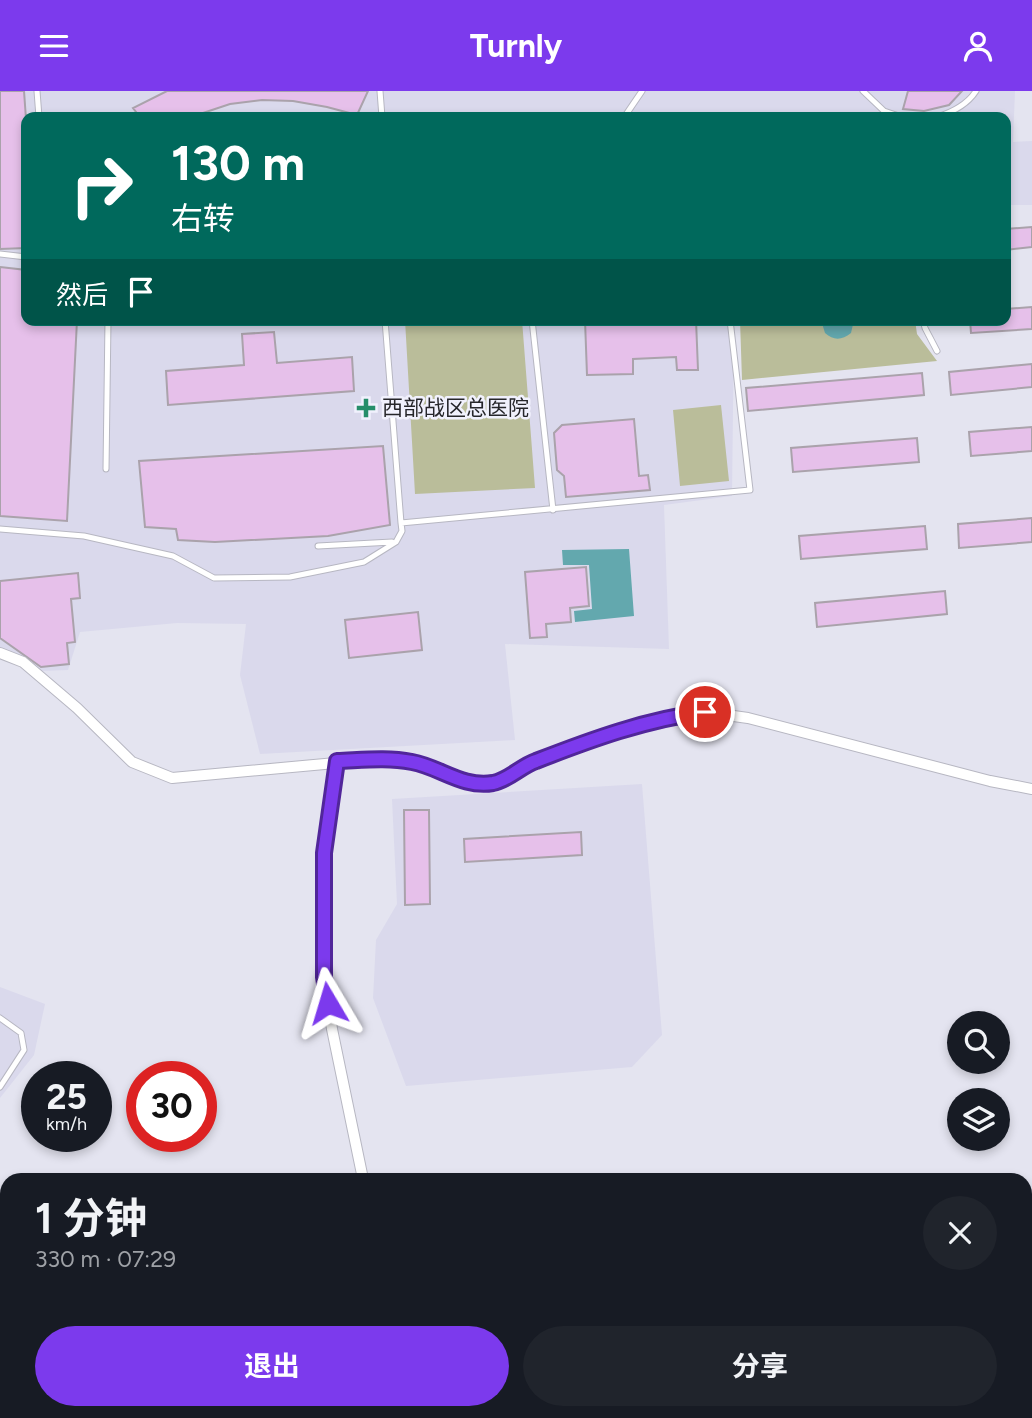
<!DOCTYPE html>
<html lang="zh">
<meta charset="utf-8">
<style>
:root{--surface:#171b24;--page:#20242c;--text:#f1f3f6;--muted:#9ea1a6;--accent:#7c3aed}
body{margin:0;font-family:Figtree,"Noto Sans SC",sans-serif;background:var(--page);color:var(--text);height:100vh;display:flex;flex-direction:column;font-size:26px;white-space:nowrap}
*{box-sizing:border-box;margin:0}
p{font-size:23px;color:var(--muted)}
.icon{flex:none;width:38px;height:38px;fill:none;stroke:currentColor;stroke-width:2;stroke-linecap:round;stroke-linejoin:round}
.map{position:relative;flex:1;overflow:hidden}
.panel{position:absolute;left:0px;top:1082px;width:1032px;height:247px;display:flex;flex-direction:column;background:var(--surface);border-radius:21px 21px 0 0;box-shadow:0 4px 10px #0003}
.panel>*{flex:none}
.top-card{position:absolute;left:21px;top:21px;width:990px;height:214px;border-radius:14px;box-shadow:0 4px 10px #0003;background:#00695c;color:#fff;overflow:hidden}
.buttons{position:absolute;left:947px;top:920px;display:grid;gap:14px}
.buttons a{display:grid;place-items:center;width:63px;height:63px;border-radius:50%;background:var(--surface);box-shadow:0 4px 10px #0003;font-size:35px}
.speed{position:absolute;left:21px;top:970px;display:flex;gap:14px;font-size:35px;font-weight:700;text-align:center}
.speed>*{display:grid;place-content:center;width:91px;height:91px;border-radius:50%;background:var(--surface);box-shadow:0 4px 10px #0003;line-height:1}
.speed small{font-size:18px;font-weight:400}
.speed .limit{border:10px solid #d22;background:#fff;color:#111}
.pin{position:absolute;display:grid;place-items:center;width:60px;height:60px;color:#fff;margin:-30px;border:4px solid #fff;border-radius:50%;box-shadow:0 2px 7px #0007}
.me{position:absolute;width:77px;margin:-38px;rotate:353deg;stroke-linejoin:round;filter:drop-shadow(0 0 5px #0008)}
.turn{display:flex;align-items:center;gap:24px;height:147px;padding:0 35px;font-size:32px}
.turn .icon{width:91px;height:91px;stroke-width:2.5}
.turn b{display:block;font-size:49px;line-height:60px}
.then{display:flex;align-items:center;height:66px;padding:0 35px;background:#0003;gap:14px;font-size:26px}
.round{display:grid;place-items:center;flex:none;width:74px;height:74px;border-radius:37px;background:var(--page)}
.overview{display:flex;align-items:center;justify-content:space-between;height:119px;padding:0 35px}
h1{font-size:42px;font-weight:700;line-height:52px}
.action{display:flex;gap:14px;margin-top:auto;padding:14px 35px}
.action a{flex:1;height:80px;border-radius:42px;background:var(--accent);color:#fff;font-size:28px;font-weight:700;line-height:80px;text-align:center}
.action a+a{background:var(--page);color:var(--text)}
header{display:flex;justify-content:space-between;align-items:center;height:91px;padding:0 35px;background:var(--accent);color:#fff;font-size:32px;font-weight:700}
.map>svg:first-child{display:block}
.built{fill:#dad9ec}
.green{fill:#babd9a}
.water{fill:#63a8ae}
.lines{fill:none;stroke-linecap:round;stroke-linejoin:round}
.stream{stroke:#63a8ae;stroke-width:3.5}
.building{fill:#e6c0ea;stroke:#aaa2ab;stroke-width:2}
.lane-casing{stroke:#b7b7c2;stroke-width:7}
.street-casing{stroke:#b7b7c2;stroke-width:12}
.secondary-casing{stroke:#b7b7c2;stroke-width:18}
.lane{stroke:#fff;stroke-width:5}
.street{stroke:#fff;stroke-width:10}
.secondary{stroke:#fff;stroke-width:16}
.route-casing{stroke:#51269a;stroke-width:18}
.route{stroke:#7c3aed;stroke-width:12}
.poi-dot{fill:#268e6a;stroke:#f1f1fd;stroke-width:2.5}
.labels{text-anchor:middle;stroke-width:5;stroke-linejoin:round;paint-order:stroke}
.poi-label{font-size:21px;fill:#26262a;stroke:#f1f1fd;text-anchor:start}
</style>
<header><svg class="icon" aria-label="menu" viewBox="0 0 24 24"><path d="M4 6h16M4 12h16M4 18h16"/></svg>Turnly<svg class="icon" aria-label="person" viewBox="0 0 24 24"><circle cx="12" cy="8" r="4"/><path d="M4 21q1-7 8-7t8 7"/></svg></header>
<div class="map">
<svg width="1032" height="1327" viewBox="0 0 1032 1327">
<rect width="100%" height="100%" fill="#e4e4f0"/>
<!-- built -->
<path class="built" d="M0,0H1015L1013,51L1032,50V114H1006V26H26V229H734L732,405L664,414L669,558L505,553L515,649L260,663L240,584L246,533L177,532L80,541L68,579L42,580L9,560L0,558Z
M642,693L662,944L632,976L406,995L373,907L376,849L397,813L392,708Z
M0,896L45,913L34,964L0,1007Z"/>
<!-- green -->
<path class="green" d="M405,229H522L535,397L415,403Z
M740,229H915L917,243L937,270L742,289Z
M721,314L729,390L680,395L673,319Z"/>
<!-- water -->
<path class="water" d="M821,229H854L851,242C842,249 834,250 825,242Z
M629,458L634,525L575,531L574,520L592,518L589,474H563L562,459Z"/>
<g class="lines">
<!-- stream -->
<path class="stream" d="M0,1202H7"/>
</g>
<!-- building -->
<path class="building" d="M0,0H24L26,28V157L0,158Z
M167,0H368L357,24L327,16L293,10L262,9L230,13L191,26H140L133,17Z
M908,0H962L949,14L924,20L903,18Z
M1032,136V156L1006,159V138Z
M0,176L26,179V229H77L67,430L0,425Z
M1032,216V238L971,242L970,229H1006V218Z
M585,229H696L698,279H677L676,266L633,268V283L587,284Z
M274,241L277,272L352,266L354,300L168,314L166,280L244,274L242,243Z
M1032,273V296L951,304L949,281Z
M922,282L924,304L748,320L746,297Z
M634,328L639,385L648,384L650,399L566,406L564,385L557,379L554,342L562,334Z
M1032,336V360L971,365L969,341Z
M917,347L919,371L793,381L791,357Z
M383,355L390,434L328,445L215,451L178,449L176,438L145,436L139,370Z
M1032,427V451L959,457L958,433Z
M925,435L927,458L801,468L799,445Z
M586,476L589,515L570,517L571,531L546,533L547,546L530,547L525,481Z
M78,482L80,507L71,508L75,551L67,552L69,573L41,576L0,547V490Z
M945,500L947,523L817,536L815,512Z
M418,521L422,559L349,567L345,529Z
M404,719H429L430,813L405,814Z
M581,741L582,764L465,771L464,748Z"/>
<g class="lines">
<!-- lane casing -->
<g class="lane-casing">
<path id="lane" d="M37,0L39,26
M380,0L382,26
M863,0L884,20L902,26
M615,26L625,25L642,0
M937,26C953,21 967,14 976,0
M0,163L26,166
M385,229L401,432
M532,229L553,419
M923,229L925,237L937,260
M106,378L108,229
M0,438L84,445L173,465L214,487L290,486L364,471L396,451L402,440L401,432L750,399L730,229
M318,455L392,451
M0,927L21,942L24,959L0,996"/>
</g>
<!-- street casing -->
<g class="street-casing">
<path id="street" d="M0,562L23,571L77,617L132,671L172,687L390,667L416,671L462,690L493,692L507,686L525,674L593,648L681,623L705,621L748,627L990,690L1032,698
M337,670L324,762V885L332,938L363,1088
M414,1321L415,1327"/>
</g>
<!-- secondary casing -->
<g class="secondary-casing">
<path id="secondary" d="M0,1256H7
M517,1321L534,1327"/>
</g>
<!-- lane -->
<use href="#lane" class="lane"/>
<!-- street -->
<use href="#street" class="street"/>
<!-- secondary -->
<use href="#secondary" class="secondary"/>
</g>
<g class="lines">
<!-- route casing -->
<g class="route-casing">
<path id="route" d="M328,912L324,886V762L337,670C363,669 387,666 412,671C440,676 462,697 493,692C509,689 521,675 536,670C590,649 647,628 705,621"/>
</g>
<!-- route -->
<use href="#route" class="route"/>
</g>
<!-- markers -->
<path class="poi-dot" d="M362.5 306.5h7v7h7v7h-7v7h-7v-7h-7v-7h7z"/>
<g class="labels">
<!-- poi labels -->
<g class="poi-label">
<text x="382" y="324">西部战区总医院</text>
</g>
</g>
</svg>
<div class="buttons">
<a><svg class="icon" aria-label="search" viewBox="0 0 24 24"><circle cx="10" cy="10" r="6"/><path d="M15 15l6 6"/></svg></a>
<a><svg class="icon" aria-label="layers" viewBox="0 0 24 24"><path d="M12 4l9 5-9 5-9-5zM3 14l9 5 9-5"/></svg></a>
</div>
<div class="speed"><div>25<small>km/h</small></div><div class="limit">30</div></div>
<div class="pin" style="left:705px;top:621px;background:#d93025"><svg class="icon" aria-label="arrive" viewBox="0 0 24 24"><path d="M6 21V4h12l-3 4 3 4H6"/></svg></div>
<svg class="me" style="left:328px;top:912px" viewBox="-20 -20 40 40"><path d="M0-17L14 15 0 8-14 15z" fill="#7c3aed" stroke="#fff" stroke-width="4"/></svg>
<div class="top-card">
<div class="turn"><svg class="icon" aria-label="right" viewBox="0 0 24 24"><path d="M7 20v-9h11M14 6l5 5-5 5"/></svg><div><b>130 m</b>右转</div></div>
<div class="then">然后<svg class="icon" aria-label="arrive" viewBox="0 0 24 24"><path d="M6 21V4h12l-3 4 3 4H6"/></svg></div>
</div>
<section class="panel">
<div class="overview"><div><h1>1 分钟</h1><p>330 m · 07:29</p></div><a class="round"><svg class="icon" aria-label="close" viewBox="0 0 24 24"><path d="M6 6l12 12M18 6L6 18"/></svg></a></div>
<div class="action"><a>退出</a><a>分享</a></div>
</section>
</div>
